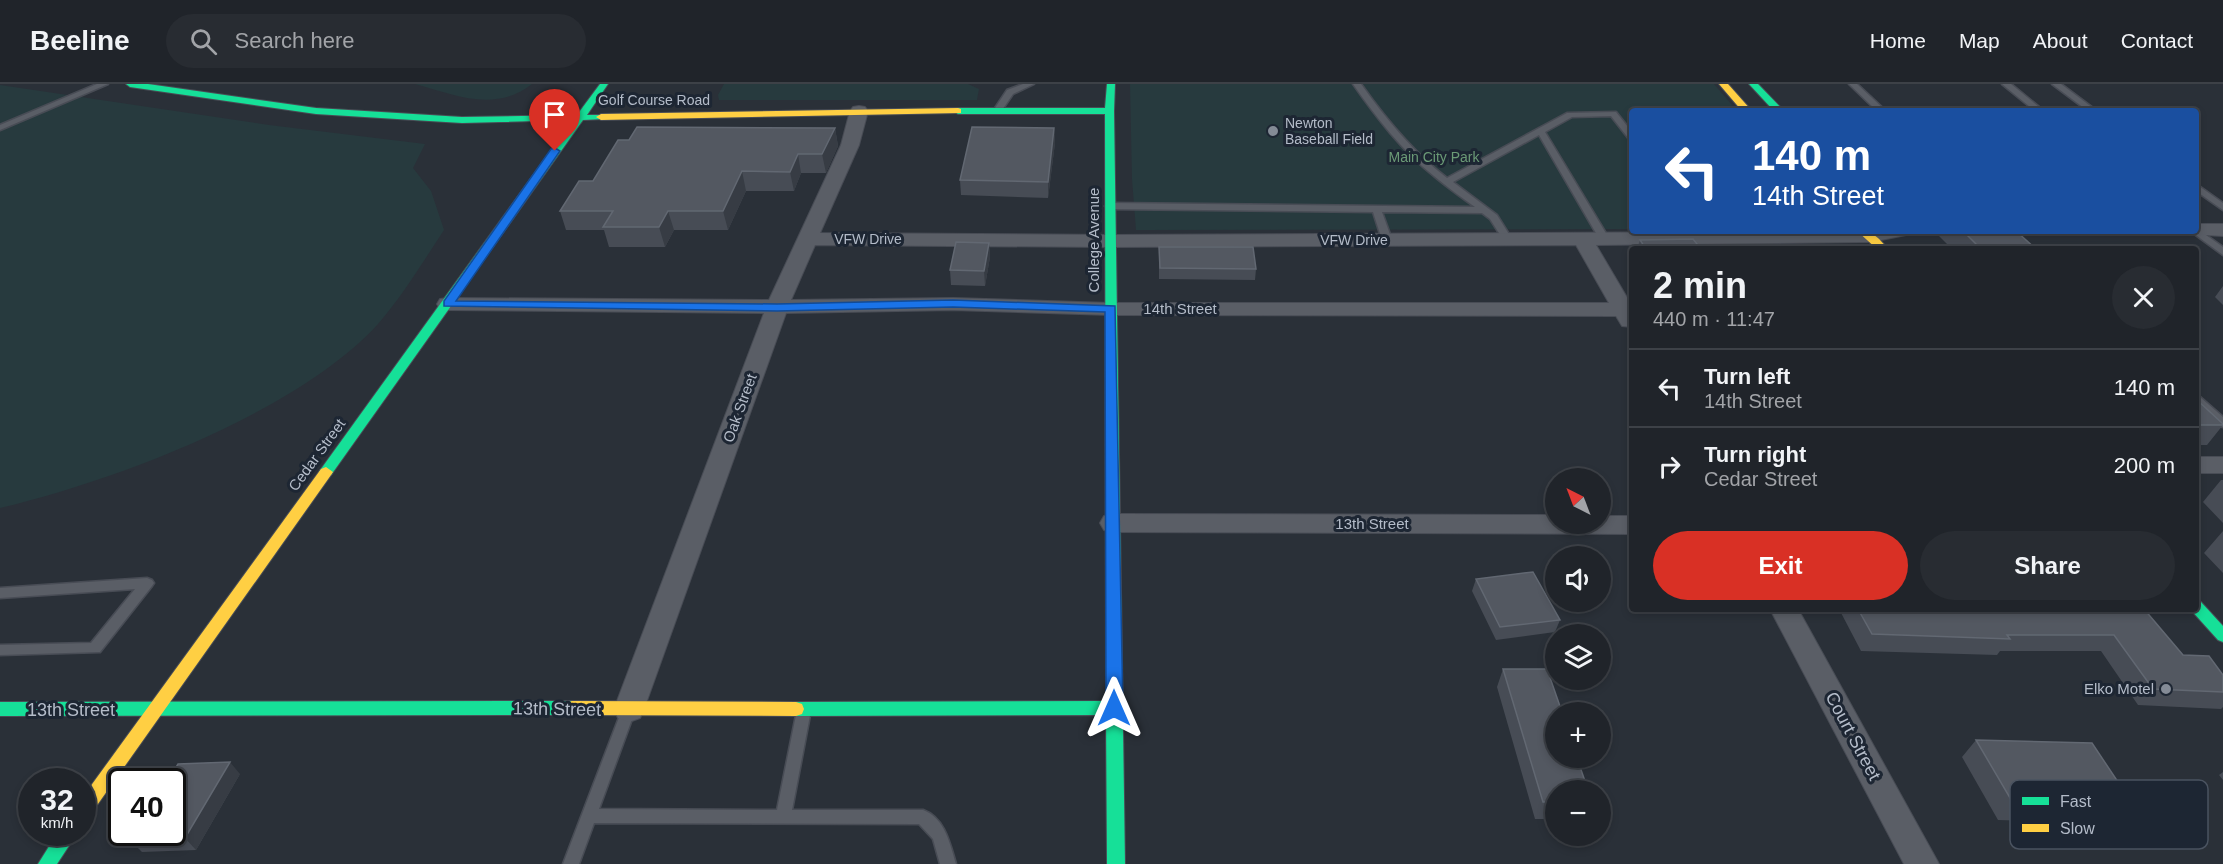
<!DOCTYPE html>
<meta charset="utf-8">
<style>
:root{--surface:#20242a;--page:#282c32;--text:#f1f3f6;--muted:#a2a4a8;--line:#3d4147;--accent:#d93025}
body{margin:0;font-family:Helvetica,sans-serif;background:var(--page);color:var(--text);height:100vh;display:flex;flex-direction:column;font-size:22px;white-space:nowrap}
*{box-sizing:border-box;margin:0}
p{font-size:20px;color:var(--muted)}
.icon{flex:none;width:33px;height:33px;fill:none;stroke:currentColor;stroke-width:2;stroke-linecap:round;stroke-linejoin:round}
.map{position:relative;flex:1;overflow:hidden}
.drawer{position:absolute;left:1629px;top:162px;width:570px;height:366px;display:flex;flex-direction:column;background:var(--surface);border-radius:6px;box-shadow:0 3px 9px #0003,0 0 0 2px var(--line)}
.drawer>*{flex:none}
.hud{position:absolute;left:1629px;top:24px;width:570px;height:126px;border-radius:6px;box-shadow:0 3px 9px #0003,0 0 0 2px var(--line);background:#1a4fa0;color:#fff;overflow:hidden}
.needle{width:39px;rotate:318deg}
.fabs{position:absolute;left:1545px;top:384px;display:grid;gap:12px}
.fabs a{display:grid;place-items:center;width:66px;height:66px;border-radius:50%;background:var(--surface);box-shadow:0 3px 9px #0003,0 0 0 2px var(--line);font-size:30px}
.speed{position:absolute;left:18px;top:684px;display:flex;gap:12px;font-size:30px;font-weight:700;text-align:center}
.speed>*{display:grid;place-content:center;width:78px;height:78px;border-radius:50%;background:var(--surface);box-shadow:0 3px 9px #0003,0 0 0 2px var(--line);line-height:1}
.speed small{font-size:15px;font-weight:400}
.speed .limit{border:3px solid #111;border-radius:9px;background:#fff;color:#111}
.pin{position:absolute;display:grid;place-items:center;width:51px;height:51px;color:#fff;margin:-62px -26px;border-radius:50% 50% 50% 0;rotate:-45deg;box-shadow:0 0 6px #0007}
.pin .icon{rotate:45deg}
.me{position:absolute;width:66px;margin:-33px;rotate:0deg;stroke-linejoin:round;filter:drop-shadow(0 0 4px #0008)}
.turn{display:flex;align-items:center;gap:21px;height:126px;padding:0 24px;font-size:27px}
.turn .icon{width:78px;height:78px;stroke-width:2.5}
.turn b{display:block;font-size:42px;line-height:51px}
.round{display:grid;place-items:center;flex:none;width:63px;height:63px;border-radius:32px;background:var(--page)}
.summary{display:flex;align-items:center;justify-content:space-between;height:102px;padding:0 24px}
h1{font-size:36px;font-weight:600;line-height:45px}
.cta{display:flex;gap:12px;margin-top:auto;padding:12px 24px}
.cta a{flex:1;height:69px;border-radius:36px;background:var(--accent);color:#fff;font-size:24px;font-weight:600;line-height:69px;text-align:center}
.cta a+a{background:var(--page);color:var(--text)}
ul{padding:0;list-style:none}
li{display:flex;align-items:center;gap:18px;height:78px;padding:0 24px;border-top:2px solid var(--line)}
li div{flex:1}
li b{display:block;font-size:22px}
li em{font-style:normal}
header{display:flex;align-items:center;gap:36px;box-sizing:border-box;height:84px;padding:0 30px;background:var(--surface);border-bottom:2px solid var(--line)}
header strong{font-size:28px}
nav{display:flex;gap:33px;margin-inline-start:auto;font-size:21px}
.search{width:420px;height:54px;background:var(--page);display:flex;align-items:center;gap:15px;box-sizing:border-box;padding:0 21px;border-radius:33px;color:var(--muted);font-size:22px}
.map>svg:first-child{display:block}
.green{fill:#273a3e}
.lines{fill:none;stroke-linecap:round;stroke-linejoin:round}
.lane-casing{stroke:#484c55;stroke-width:3}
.street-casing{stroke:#484c55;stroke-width:2}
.fast-casing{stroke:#484c55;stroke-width:2}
.slow-casing{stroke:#484c55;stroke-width:2}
.lane{fill:#5a5e66;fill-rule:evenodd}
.street{fill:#5a5e66;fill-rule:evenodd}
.fast{fill:#16e098;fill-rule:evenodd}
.slow{fill:#ffcf43;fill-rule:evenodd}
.wall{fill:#474c55}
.shaded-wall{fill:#373c44}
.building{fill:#535861;stroke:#626872;stroke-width:1.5}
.route{fill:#1a73e8;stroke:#114b97;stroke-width:1.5}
.poi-dot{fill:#848b96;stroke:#1d2633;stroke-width:2}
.labels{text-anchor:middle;stroke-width:6;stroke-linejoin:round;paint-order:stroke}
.far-street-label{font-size:14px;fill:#b4bcc9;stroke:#1d2633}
.far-poi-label{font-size:14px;fill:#b4bcc9;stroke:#1d2633;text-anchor:start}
.far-park-label{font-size:14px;fill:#6b9a76;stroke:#1d2633}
.street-label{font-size:15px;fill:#b4bcc9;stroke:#1d2633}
.poi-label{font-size:15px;fill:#b4bcc9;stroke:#1d2633;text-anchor:end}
.near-street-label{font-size:18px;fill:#b4bcc9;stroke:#1d2633}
.key{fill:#1d2633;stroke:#4a5360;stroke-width:1.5}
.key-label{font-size:16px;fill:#b4bcc9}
</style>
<header>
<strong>Beeline</strong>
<div class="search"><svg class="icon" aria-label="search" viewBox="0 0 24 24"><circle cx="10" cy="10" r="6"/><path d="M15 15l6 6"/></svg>Search here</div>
<nav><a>Home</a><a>Map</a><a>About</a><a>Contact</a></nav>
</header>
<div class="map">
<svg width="2223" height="780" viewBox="0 0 2223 780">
<rect width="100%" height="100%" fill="#2a3038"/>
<!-- green -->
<path class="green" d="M415,0H532C495,29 455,11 415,0Z
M724,0H968L979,5L977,16H719L718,11Z
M1130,0H1714L1737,27H1632V145L1136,146L1132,95Z
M0,1L269,41L425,60L413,84L431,107L444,146C423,178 403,211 378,240C298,328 115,397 0,424Z"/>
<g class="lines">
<!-- lane casing -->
<g class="lane-casing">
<path id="lane" d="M97,0H108L0,46V41Z
M1023,0H1034L1013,10L1000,29H994L993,27L1007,6Z
M1353,0H1361C1385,34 1414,69 1447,94L1567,29L1616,28L1632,48V55H1629L1611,32L1572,33L1545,48L1610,156L1605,159L1600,156L1539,51L1453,98L1497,131L1512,155L1507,158L1504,157L1490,135L1482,129L1382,128L1392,156L1387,159L1382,156L1373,128L1110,125L1105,122L1110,119L1475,123C1461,113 1447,103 1434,92C1402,67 1376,33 1353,0Z
M1849,0H1857L1886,27H1877Z
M2002,0H2011L2044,27H2035Z
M2052,0H2061L2097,27H2088Z
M2196,100L2223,119V126L2196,107Z
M2196,144L2223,163V171L2193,149L2191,147H2196Z
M2196,312L2200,313L2223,333V343L2219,342L2196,321Z
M147,494L152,496L154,499L152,502L100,568L0,571V561L91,559L135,505L0,514V504Z
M804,620L809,622L811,626L792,726H923C945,734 950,760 956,780H940L933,755L919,740L594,739L579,780H563L623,623L628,621L633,623L635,627L599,725L777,726L797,626L799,622Z"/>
</g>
<!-- street casing -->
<g class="street-casing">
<path id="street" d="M859,22L865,23L868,27L859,61L820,149L1110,151L1909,147L1906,151L1871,158L1596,161L1632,222V243L1622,242L1616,232L1111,231L953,226L786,229L644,625L640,634L629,638L618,634L614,625L764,229L448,226L440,225L437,220L440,215L448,214L769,216L841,61L850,27L853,23ZM815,161L1110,163L1576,161L1609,219H1111L953,214L791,216Z
M2196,140H2223V152L2189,150L2187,147H2196Z
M2196,373H2223V389H2196Z
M1113,430L1556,431V440H1600V432H1632V450L1113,448L1104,446L1100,439L1104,432Z
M1770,525H1798L1939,780H1904Z"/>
</g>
<!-- fast casing -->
<g class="fast-casing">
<path id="fast" d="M126,0H148L316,24L462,33L577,31L600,0H608L587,31H604V35L583,36L331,391H321L319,388L321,385L573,36L462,39L316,30L130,3Z
M1107,0H1115L1114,27L1125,780H1107L1106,631L796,632L790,630L788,625L790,620L796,618L1106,617L1105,30H958L953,27L958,24H1105Z
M1749,0H1758L1784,27H1774Z
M2196,516L2201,518L2223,542V558L2218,556L2191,526L2196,525Z
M572,617L578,619L580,624L578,629L572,631L0,632V618Z
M58,748H78L57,780H38Z"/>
</g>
<!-- slow casing -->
<g class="slow-casing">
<path id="slow" d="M1719,0H1728L1752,27H1742Z
M958,24L961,25V29L601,36L596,33L601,30Z
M1857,147C1873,147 1878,153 1888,165H1877Z
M326,383L333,388L331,391L88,734L82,737V714L321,385Z
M572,617L796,618L802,620L804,625L802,630L796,632L572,631L566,629L564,624L566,619Z"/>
</g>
<!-- lane -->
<use href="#lane" class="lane"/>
<!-- street -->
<use href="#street" class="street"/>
<!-- fast -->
<use href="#fast" class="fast"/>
<!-- slow -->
<use href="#slow" class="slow"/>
</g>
<!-- wall -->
<path class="wall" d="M835,44L838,62L826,89H801L794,107H746L728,146H674L665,163H609L604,146H566L560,127L593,97L629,56Z
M1054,44L1055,59L1048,114L961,111L960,96Z
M1934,147H2016L2036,165H1952Z
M1640,156L1701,165H1637Z
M989,159L990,173L985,202L951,201L950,186Z
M1159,163L1256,185L1255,196L1159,195Z
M2223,202V221L2215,213Z
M2196,315L2223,341L2207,361H2196Z
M2221,396H2223V439L2203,418Z
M2223,447V489L2204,469Z
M1476,495L1560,536L1555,548L1496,556L1472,507Z
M1839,525H2144L2183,571L2223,591V623L2221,625L2138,621L2101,567H2000L1997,571L1861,567Z
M1503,585L1556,706V735H1535L1497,603Z
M1976,656L2134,722L2117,739L1998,736L1962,673Z
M2223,688V696L2219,691Z
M240,690L196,766L142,768L130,756Z"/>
<!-- shaded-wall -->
<path class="shaded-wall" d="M835,44L838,62L826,89L822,70Z
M1054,44L1055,59L1048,114V98Z
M798,70L801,89L794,107L790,88Z
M742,87L746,107L728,146L723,127Z
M668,127L674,146L665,163L659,143Z
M989,159L990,173L985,202L984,187Z
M230,678L240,690L196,766L185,754Z"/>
<!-- building -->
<path class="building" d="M637,43L835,44L822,70H798L790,88L742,87L723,127H668L659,143H603L613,127H560L579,97H593L618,56H629Z
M972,43L1054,44L1048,98L960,96Z
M1963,147H2016L2036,165H1990L1988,163H1979Z
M1693,155L1701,165H1646L1640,156Z
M956,158L989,159L984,187L950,186Z
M1806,162L1808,165H1769L1767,163Z
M1159,163H1253L1256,185L1160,184Z
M2196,315L2223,340V341H2196Z
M1533,488L1560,536L1500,543L1476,495Z
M1858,525H2144L2183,571L2209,572L2223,591V608L2153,605L2114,551H2007L2010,555L1872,550Z
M1503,585H1547L1562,628H1556V674H1577L1588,706H1556V718H1543Z
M1976,656L2092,659L2134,722L2013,719Z
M230,678L185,754L130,756L135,748H172V698H167L178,680Z"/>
<!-- route -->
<path class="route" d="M555,64L560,67L456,217L777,220L953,216L1115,222L1123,624L1120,628L1114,630L1108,628L1106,624L1105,228L953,223L777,227L444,222V217L551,65Z"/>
<!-- markers -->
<g class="poi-dot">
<circle cx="1273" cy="47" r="6"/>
<circle cx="2166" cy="605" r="6"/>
</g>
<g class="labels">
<!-- far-street labels -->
<g class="far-street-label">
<text x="654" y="21">Golf Course Road</text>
<text x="868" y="160">VFW Drive</text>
<text x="1354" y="161">VFW Drive</text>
</g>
<!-- far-poi labels -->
<g class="far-poi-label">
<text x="1285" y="44">Newton<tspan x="1285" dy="16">Baseball Field</tspan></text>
</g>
<!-- far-park labels -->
<g class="far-park-label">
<text x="1434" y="78">Main City Park</text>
</g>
<!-- street labels -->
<g class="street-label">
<text transform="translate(1094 156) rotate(-90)" y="5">College Avenue</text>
<text x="1180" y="230">14th Street</text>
<text transform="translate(740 324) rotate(-70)" y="5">Oak Street</text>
<text transform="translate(317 371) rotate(-54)" y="5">Cedar Street</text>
<text x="1372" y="445">13th Street</text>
</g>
<!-- poi labels -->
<g class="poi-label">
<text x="2154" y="610">Elko Motel</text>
</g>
<!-- near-street labels -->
<g class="near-street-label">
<text transform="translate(557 625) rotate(1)" y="6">13th Street</text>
<text x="71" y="632">13th Street</text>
<text transform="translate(1853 652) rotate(62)" y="6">Court Street</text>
</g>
</g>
<!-- legend -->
<rect x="2010" y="696" width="198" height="69" rx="9" class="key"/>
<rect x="2022" y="713" width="27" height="8" fill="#16e098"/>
<rect x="2022" y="740" width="27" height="8" fill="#ffcf43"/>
<g class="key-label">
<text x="2060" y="723">Fast</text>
<text x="2060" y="750">Slow</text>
</g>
</svg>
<div class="fabs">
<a><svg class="needle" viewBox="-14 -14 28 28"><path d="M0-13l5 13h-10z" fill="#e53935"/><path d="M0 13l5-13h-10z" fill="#a2a4a8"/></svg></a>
<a><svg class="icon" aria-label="sound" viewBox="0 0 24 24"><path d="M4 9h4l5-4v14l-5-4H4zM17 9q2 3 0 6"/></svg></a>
<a><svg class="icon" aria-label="layers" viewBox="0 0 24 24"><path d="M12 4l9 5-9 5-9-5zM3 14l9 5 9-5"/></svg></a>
<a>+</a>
<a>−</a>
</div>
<div class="speed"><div>32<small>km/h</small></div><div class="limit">40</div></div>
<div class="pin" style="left:555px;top:67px;background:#d93025"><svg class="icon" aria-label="arrive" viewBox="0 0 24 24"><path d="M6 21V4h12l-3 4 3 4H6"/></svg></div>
<svg class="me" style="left:1114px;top:624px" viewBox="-20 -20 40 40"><path d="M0-17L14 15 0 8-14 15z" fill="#1a73e8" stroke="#fff" stroke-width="4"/></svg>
<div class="hud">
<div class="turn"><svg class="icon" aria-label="left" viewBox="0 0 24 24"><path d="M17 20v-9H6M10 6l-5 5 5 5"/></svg><div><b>140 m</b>14th Street</div></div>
</div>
<section class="drawer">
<div class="summary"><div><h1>2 min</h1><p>440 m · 11:47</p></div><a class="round"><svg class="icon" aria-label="close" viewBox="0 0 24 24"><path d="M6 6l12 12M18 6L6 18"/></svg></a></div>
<ul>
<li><svg class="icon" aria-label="left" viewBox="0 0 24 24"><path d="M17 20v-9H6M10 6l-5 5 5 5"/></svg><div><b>Turn left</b><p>14th Street</p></div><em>140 m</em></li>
<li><svg class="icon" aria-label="right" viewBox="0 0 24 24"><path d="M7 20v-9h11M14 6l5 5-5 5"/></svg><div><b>Turn right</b><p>Cedar Street</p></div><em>200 m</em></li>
</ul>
<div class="cta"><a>Exit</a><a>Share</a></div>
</section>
</div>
